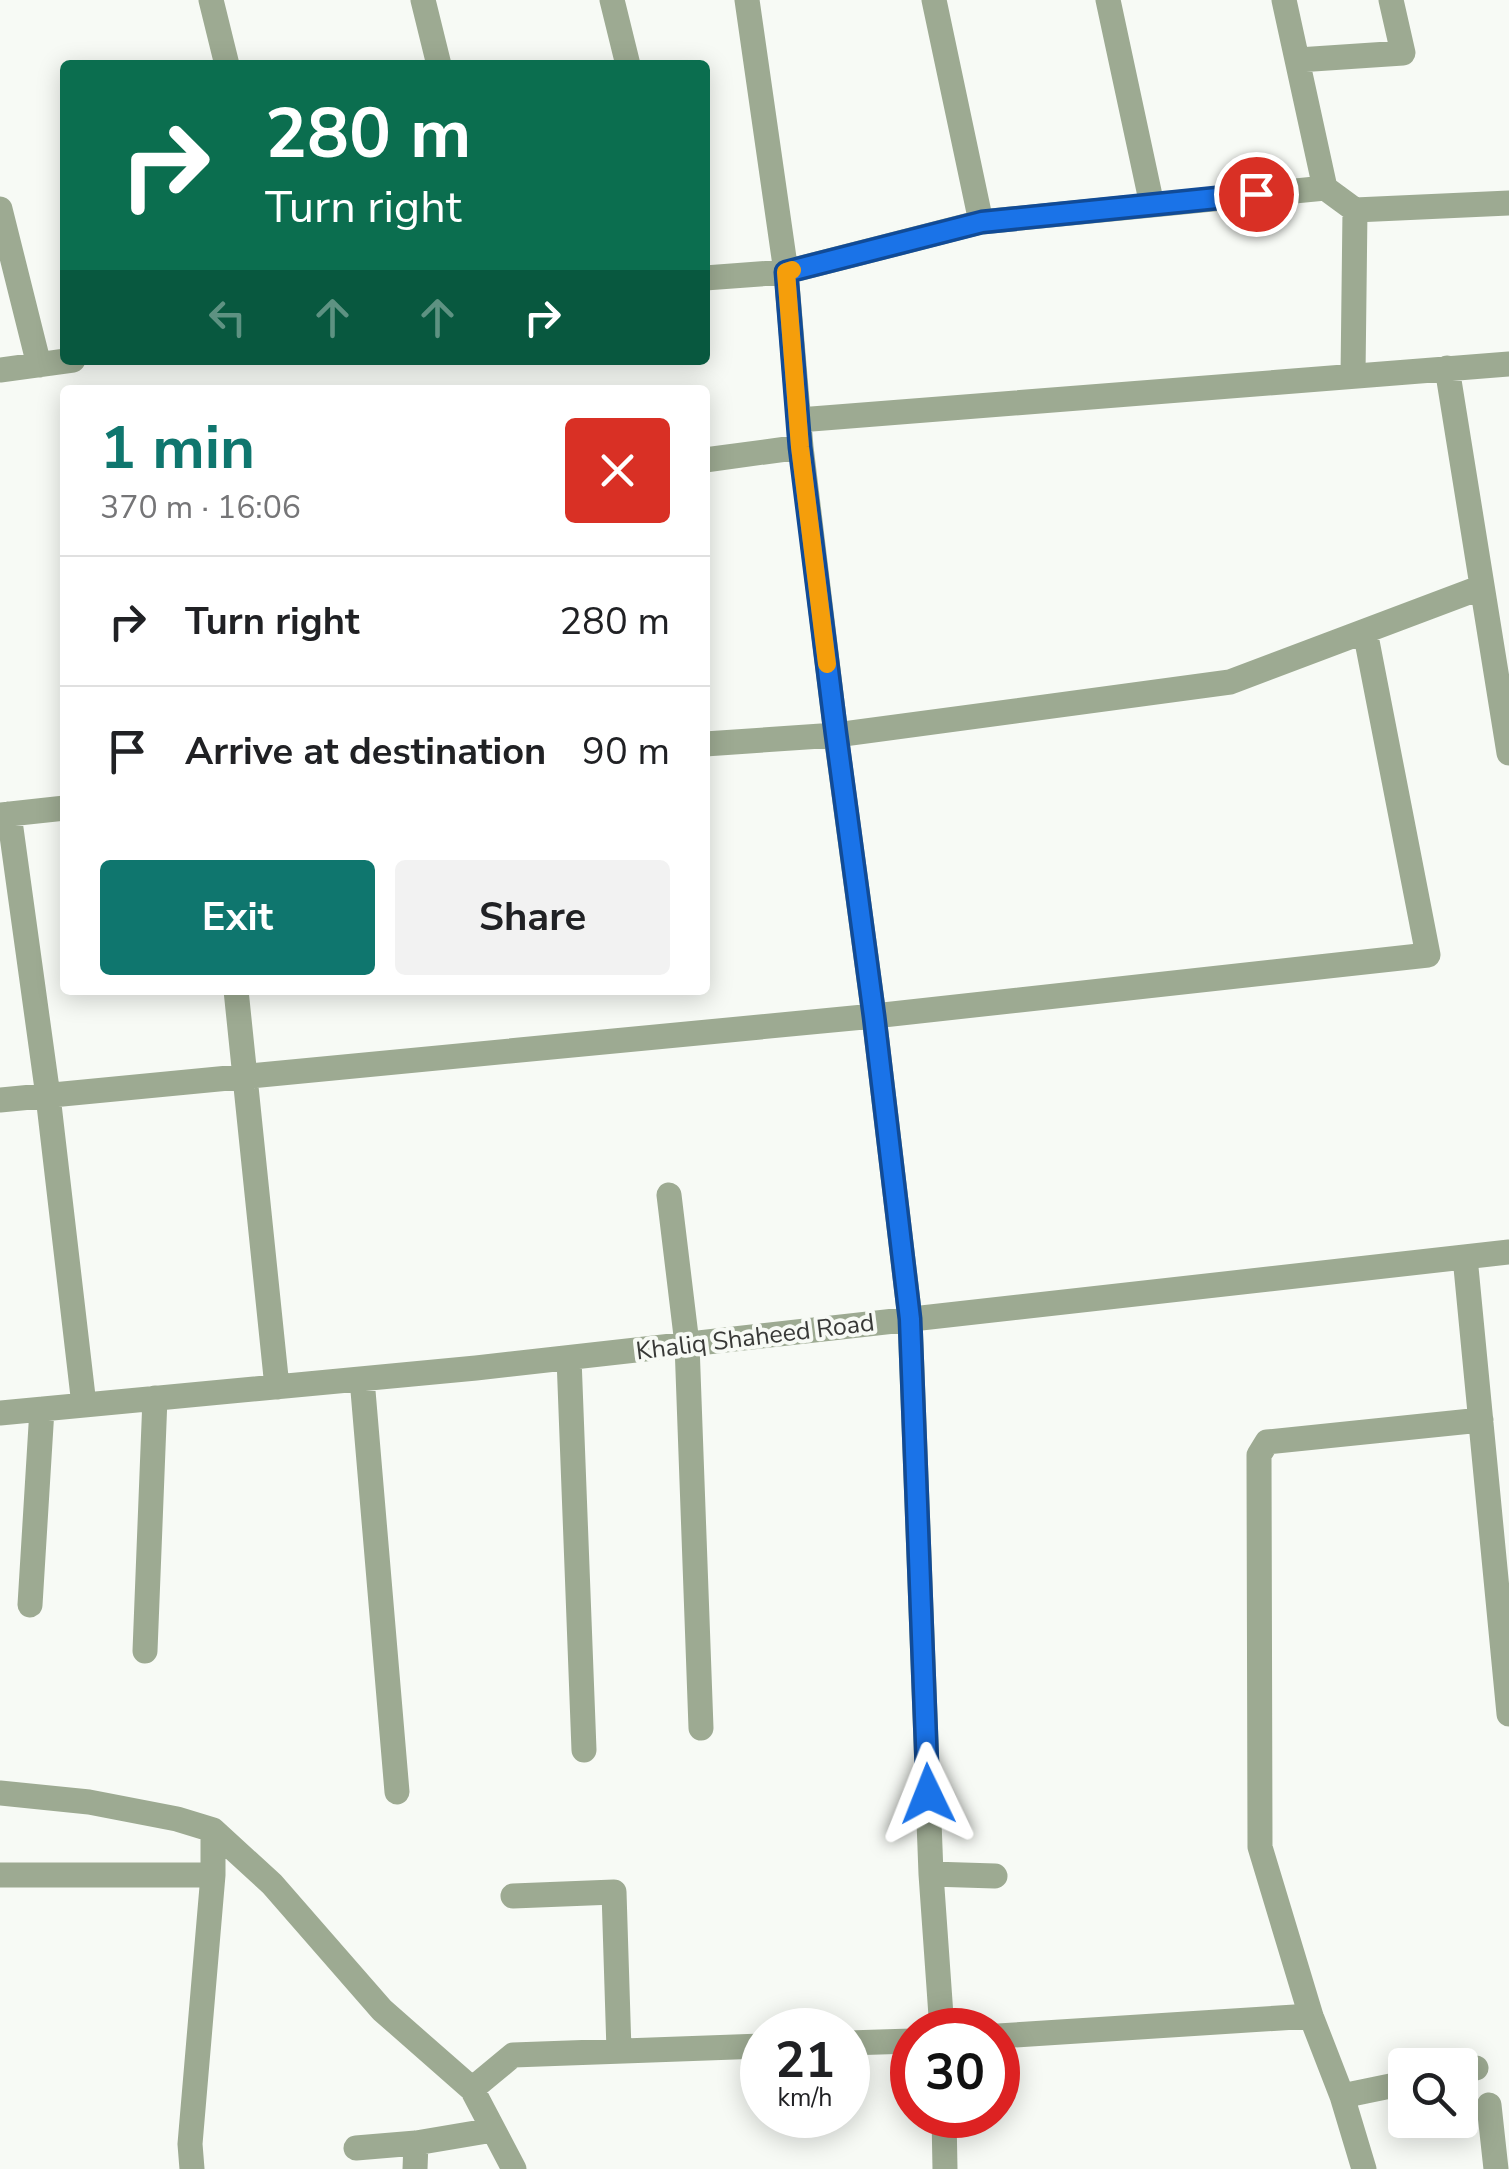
<!DOCTYPE html>
<meta charset="utf-8">
<style>
:root{--surface:#fff;--page:#f2f2f2;--text:#202124;--muted:#757577;--line:#e0e0e0;--accent:#0f766e}
body{margin:0;font-family:"Nunito Sans",sans-serif;background:var(--page);color:var(--text);height:100vh;display:flex;flex-direction:column;font-size:38px;white-space:nowrap}
*{box-sizing:border-box;margin:0}
p{font-size:32px;color:var(--muted)}
.icon{flex:none;width:55px;height:55px;fill:none;stroke:currentColor;stroke-width:2;stroke-linecap:round;stroke-linejoin:round}
.map{position:relative;flex:1;overflow:hidden}
.details{position:absolute;left:60px;top:385px;width:650px;height:610px;display:flex;flex-direction:column;background:var(--surface);border-radius:10px;box-shadow:0 5px 25px #0003}
.details>*{flex:none}
.guide{position:absolute;left:60px;top:60px;width:650px;height:305px;border-radius:10px;box-shadow:0 5px 25px #0003;background:#0b6e4f;color:#fff;overflow:hidden}
.tools{position:absolute;left:1388px;top:2048px;display:grid;gap:20px}
.tools a{display:grid;place-items:center;width:90px;height:90px;border-radius:10px;background:var(--surface);box-shadow:0 5px 25px #0003;font-size:50px}
.speed{position:absolute;left:740px;top:2008px;display:flex;gap:20px;font-size:50px;font-weight:700;text-align:center}
.speed>*{display:grid;place-content:center;width:130px;height:130px;border-radius:50%;background:var(--surface);box-shadow:0 5px 25px #0003;line-height:1}
.speed small{font-size:25px;font-weight:400}
.speed .limit{border:15px solid #d22;background:#fff;color:#111}
.pin{position:absolute;display:grid;place-items:center;width:85px;height:85px;color:#fff;margin:-42px;border:5px solid #fff;border-radius:50%;box-shadow:0 2px 10px #0007}
.me{position:absolute;width:110px;margin:-55px;rotate:358deg;stroke-linejoin:round;filter:drop-shadow(0 0 8px #0008)}
.turn{display:flex;align-items:center;gap:35px;height:210px;padding:0 40px;font-size:45px}
.turn .icon{width:130px;height:130px;stroke-width:2.5}
.turn b{display:block;font-size:70px;line-height:85px}
.lanes{display:flex;align-items:center;height:95px;padding:0 40px;background:#0003;justify-content:center;gap:50px;direction:ltr}
.lanes .off{opacity:.35}
.round{display:grid;place-items:center;flex:none;width:105px;height:105px;border-radius:10px;background:var(--page)}
.head{display:flex;align-items:center;justify-content:space-between;height:170px;padding:0 40px}
h1{font-size:60px;font-weight:700;line-height:75px;color:var(--accent)}
.action{display:flex;gap:20px;margin-top:auto;padding:20px 40px}
.action a{flex:1;height:115px;border-radius:10px;background:var(--accent);color:#fff;font-size:40px;font-weight:700;line-height:115px;text-align:center}
.action a+a{background:var(--page);color:var(--text)}
ul{padding:0;list-style:none}
li{display:flex;align-items:center;gap:30px;height:130px;padding:0 40px;border-top:2px solid var(--line)}
li div{flex:1}
li b{display:block;font-size:38px}
li em{font-style:normal}
.map>svg:first-child{display:block}
.lines{fill:none;stroke-linecap:round;stroke-linejoin:round}
.minor{stroke:#9daa92;stroke-width:25}
.route-casing{stroke:#114b97;stroke-width:25}
.route{stroke:#1a73e8;stroke-width:18}
.slow{stroke:#f59e0b;stroke-width:18}
.labels{text-anchor:middle;stroke-width:8;stroke-linejoin:round;paint-order:stroke}
.street-label{font-size:25px;fill:#383937;stroke:#f7faf5}
</style>
<div class="map">
<svg width="1509" height="2169" viewBox="0 0 1509 2169">
<rect width="100%" height="100%" fill="#f7faf5"/>
<g class="lines">
<!-- minor -->
<path class="minor" d="M211,0L227,65
M423,0L439,65
M612,0L628,65
M747,0L786,272L801,447L836,735L874,1016L910,1319L931,1874L942,2030
M934,0L981,222
M1108,0L1152,205
M1284,0L1325,188L1355,210L1353,376
M1298,60L1403,53L1391,0
M0,209L39,365
M1355,210L1509,203
M705,278L786,272L981,222L1325,188
M1447,368L1509,753
M0,370L73,360
M799,420L1509,364
M705,460L801,447
M705,744L836,735L1230,682L1482,587
M9,814L48,1096L84,1405
M0,815L65,808
M236,990L277,1387
M0,1100L874,1016L1428,955L1365,631
M669,1195L687,1344L701,1728
M1465,1257L1509,1714
M569,1358L584,1750
M362,1379L397,1792
M0,1413L476,1368L1509,1252
M30,1605L42,1409
M145,1651L155,1398
M0,1793L89,1802L177,1819L213,1830L272,1884L382,2010L472,2089L514,2169
M931,1874L995,1876
M0,1875H213
M513,1896L614,1892L619,2051
M998,2036L1311,2016
M848,2043L912,2041
M1460,2071L1476,2068
M472,2089L513,2055L762,2046
M1342,2096L1405,2083
M1489,2105L1496,2169
M944,2115L945,2169
M356,2148L416,2143L493,2130
M192,2169L190,2144L213,1875V1830
M415,2169L416,2143
M1364,2169L1342,2096L1311,2016L1260,1847L1259,1455L1267,1442L1481,1420"/>
</g>
<g class="lines">
<!-- route casing -->
<g class="route-casing">
<path id="route" d="M928,1794L910,1319L874,1016L836,734L800,447L786,272L982,222L1256,194"/>
</g>
<!-- route -->
<use href="#route" class="route"/>
<!-- slow -->
<path class="slow" d="M792,270L786,272L800,447L827,664"/>
</g>
<g class="labels">
<!-- street labels -->
<g class="street-label">
<text transform="translate(755 1336) rotate(-7)" y="9">Khaliq Shaheed Road</text>
</g>
</g>
</svg>
<div class="tools">
<a><svg class="icon" aria-label="search" viewBox="0 0 24 24"><circle cx="10" cy="10" r="6"/><path d="M15 15l6 6"/></svg></a>
</div>
<div class="speed"><div>21<small>km/h</small></div><div class="limit">30</div></div>
<div class="pin" style="left:1256px;top:194px;background:#d93025"><svg class="icon" aria-label="arrive" viewBox="0 0 24 24"><path d="M6 21V4h12l-3 4 3 4H6"/></svg></div>
<svg class="me" style="left:928px;top:1794px" viewBox="-20 -20 40 40"><path d="M0-17L14 15 0 8-14 15z" fill="#1a73e8" stroke="#fff" stroke-width="4"/></svg>
<div class="guide">
<div class="turn"><svg class="icon" aria-label="right" viewBox="0 0 24 24"><path d="M7 20v-9h11M14 6l5 5-5 5"/></svg><div><b>280 m</b>Turn right</div></div>
<div class="lanes"><svg class="icon off" aria-label="left" viewBox="0 0 24 24"><path d="M17 20v-9H6M10 6l-5 5 5 5"/></svg><svg class="icon off" aria-label="ahead" viewBox="0 0 24 24"><path d="M12 20V5M6 11l6-6 6 6"/></svg><svg class="icon off" aria-label="ahead" viewBox="0 0 24 24"><path d="M12 20V5M6 11l6-6 6 6"/></svg><svg class="icon" aria-label="right" viewBox="0 0 24 24"><path d="M7 20v-9h11M14 6l5 5-5 5"/></svg></div>
</div>
<section class="details">
<div class="head"><div><h1>1 min</h1><p>370 m · 16:06</p></div><a class="round" style="background:#d93025;color:#fff"><svg class="icon" aria-label="close" viewBox="0 0 24 24"><path d="M6 6l12 12M18 6L6 18"/></svg></a></div>
<ul>
<li><svg class="icon" aria-label="right" viewBox="0 0 24 24"><path d="M7 20v-9h11M14 6l5 5-5 5"/></svg><div><b>Turn right</b></div><em>280 m</em></li>
<li><svg class="icon" aria-label="arrive" viewBox="0 0 24 24"><path d="M6 21V4h12l-3 4 3 4H6"/></svg><div><b>Arrive at destination</b></div><em>90 m</em></li>
</ul>
<div class="action"><a>Exit</a><a>Share</a></div>
</section>
</div>
